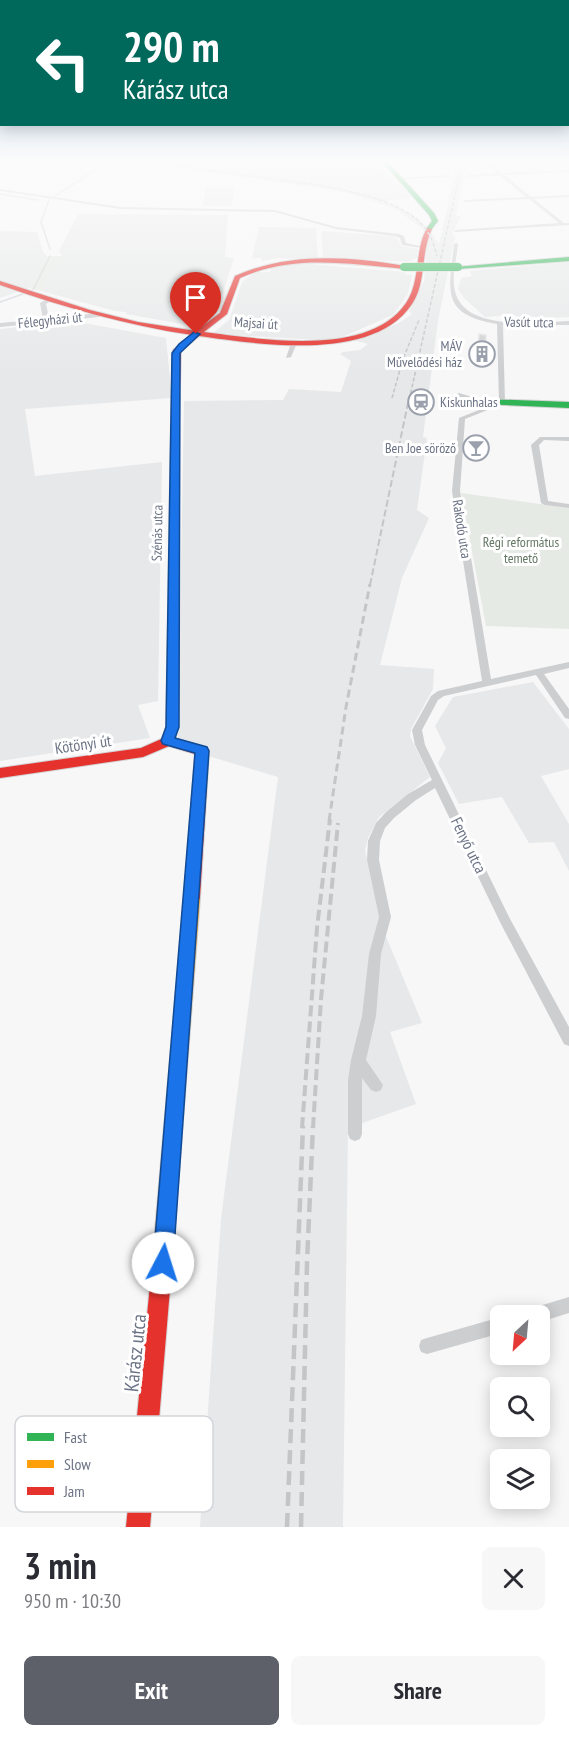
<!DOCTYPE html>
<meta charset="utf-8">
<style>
:root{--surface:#fff;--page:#f7f7f7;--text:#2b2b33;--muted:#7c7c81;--accent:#5d6069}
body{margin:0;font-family:"PT Sans Narrow",sans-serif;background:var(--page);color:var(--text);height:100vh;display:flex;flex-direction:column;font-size:22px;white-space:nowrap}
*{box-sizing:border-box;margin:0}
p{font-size:20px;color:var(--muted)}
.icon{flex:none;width:33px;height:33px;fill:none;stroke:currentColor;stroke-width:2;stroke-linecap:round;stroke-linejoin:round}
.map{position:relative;height:1527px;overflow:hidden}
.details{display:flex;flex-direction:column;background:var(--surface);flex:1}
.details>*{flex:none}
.top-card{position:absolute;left:0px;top:0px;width:570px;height:126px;box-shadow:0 3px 15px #0003;background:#00695c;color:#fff;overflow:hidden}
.needle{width:39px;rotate:206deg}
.buttons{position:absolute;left:490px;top:1305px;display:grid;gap:12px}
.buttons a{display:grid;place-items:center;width:60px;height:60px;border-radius:9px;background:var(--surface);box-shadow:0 3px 15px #0003;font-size:30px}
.pin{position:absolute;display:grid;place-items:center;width:51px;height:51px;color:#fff;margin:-62px -26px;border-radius:50% 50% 50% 0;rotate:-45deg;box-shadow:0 0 6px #0007}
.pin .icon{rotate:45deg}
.me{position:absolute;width:66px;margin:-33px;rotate:5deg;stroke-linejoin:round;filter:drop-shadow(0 0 4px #0008)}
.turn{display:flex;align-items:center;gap:21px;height:126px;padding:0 24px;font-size:27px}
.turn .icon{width:78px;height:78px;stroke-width:2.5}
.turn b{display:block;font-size:42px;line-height:51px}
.round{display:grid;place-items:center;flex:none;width:63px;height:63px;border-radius:9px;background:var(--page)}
.headline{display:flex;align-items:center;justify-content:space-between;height:102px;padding:0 24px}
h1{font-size:36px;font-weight:600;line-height:45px}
.primary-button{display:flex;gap:12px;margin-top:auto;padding:12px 24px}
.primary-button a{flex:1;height:69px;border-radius:9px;background:var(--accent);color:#fff;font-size:24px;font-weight:600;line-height:69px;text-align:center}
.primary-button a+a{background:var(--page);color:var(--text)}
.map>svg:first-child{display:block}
.built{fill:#e7e8e9}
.green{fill:#e6eae5}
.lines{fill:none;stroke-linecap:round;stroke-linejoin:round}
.stream{stroke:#d1d5da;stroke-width:1.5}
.building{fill:#d1d2d3;stroke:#e6e6e6;stroke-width:1.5}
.fast-casing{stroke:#d3d3d5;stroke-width:2}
.slow-casing{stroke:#d3d3d5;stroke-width:2}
.jam-casing{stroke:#d3d3d5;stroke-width:2}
.street{fill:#cdced0;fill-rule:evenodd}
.fast{fill:#30b455;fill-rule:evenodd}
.slow{fill:#ff9f0a;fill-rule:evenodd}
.jam{fill:#e5322d;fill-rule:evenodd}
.rail-far4{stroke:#c4c5c7;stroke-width:1.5;stroke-dasharray:4 2;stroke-linecap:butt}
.rail-far3{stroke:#c4c5c7;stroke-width:2;stroke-dasharray:7 3;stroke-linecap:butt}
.rail-far2{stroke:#c4c5c7;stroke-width:3;stroke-dasharray:8 4.5;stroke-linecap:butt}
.rail-far1{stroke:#c4c5c7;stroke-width:4;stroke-dasharray:11 5;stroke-linecap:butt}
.rail{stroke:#c4c5c7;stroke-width:4.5;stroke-dasharray:14 7;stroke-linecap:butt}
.fast-bridge-casing{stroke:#d3d3d5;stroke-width:9;stroke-linecap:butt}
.fast-bridge{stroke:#30b455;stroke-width:8}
.route{fill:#1a73e8;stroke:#114b97;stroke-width:1.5}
.labels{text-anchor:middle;stroke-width:6;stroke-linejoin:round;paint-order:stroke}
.far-street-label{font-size:14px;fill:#6a7284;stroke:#fff}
.far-poi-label{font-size:14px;fill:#6a7284;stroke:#fff;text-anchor:end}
.far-park-label{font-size:14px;fill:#647765;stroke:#fff}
.street-label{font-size:16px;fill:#6a7284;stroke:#fff}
.near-street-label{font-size:20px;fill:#6a7284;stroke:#fff}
.key{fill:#fff;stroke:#d2d5da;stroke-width:1.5}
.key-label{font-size:16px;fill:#6a7284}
</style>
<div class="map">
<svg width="569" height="1527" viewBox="0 0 569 1527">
<rect width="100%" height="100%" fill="#f7f7f7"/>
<!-- built -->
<path class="built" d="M93,159L156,162L310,184L362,195L393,205L413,215L427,227L439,244L458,159H468L456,216H461L452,234L455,237L438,321L423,437L427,438L417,510L429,518L402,578L380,665L434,669L433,689L411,729L410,736L430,777L379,817L368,838L365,850L380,922L422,1023L390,1032L416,1104L348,1128L343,1527H200L221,1219L278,777L208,756V747L178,739L184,401L283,400L289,389L341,392L351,361L340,354L343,352L360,350L368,344L353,340L399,323L412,314L409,311L424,281L428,236L425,231L396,209L344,192L159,164Z
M139,159H370L396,184H400L411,199L386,201L351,190L322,185Z
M206,187H234L232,206H203Z
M78,214L228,215L225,257L234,258L217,311L203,325L193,326L126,314V312L115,311L41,291L62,256L59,251Z
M259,227L316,228L318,260L278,258L262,261V258H252Z
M0,231L37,232L43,252L47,256L29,288L0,298Z
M321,231L397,236L401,246L418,249L417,258L408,262L323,257Z
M569,262V317L521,319L515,315L485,317L464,298L458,289L461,278L472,276L470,271Z
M309,264L405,272V274L412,275L408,294L393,315L342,337L320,340L212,334L229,320L242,282L247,278L256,272H270L273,265Z
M73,321L166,338L172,398L25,409L35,476L162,462L158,701L138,705L150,738L0,761V329Z
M533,682L569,729V769L541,776L569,824V871L554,842L529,843L502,797L459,804L438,763L446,748L435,726L453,697Z"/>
<!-- green -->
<path class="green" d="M47,256H63L41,291L29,288Z
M461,493L569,508V629L486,626Z"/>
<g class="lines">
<!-- stream -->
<path class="stream" d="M136,159L335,188L385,201
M0,194L38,200
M55,196L112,159
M49,200L41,222L50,249
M33,290L50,256
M0,302L23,294"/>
</g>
<!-- building -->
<path class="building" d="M479,334L486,335V361L477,360Z"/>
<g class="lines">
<!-- fast casing -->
<g class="fast-casing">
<path id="fast" d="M380,159H385L434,213L438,221L431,230L426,229L432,221L429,215Z
M569,257V261L458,269L455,267Z
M483,399L569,402V408L480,404L479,402Z
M175,419L179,422L178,727L175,741L168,746L161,741L166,727L171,422Z"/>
</g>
<!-- slow casing -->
<g class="slow-casing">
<path id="slow" d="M192,892L197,894L200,898L172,1265L169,1272L162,1275L155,1272L152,1265L184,898L187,894Z"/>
</g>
<!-- jam casing -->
<g class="jam-casing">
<path id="jam" d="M427,228L432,229C420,253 427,282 412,304C373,363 258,344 199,336L181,351L179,422L175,425L171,422L173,350L192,335C125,325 63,307 0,285V281L90,310L138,322L196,331L220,313L235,276C288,252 349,256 406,266L404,269C348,264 293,254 240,278L227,314L204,332C260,339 369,358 406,303C421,281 414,251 427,228Z
M168,736L207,748L209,751L200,898L197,902L192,904L187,902L184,898L195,754L169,746L143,757L0,778V768L141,748Z
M162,1255L169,1258L172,1265L150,1527H126L152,1265L155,1258Z"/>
</g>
<!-- street -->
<path class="street" d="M480,159H484L502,173L569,170V172L505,175L531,197L569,195V197L534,199L564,223H569V225L454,232L456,230L559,223L529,199L463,202L465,200L526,197L500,176L466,177L467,175L497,173Z
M450,175L451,177L399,179L401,178Z
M0,189L121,207L275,210L336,227L399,234L404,236L406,243L424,247L422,248L402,245L400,238L396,236L336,229L275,212L121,209L0,191Z
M456,243L458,244C457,259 451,276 455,291C464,332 537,322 569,321V325H503L505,403L465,419L460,491L491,679L569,662V668L544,674L569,709V719L565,718L536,675L444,696L438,700L422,730L425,745L509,917L569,1027V1046L564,1044L501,924L435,788L416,800L394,818L385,828L380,841L379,860L391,917L381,954L376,1016L366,1060L383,1085L381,1090L376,1092L371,1090L362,1078V1134L360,1139L355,1141L350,1139L348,1134V1080L351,1060L362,1016L369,954L379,917L367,860L368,841L376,823L386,812L408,794L432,780L415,745L412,730L431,696L438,691L482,681L452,491L459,418L499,402L497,324C440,314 449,291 454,244Z
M49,298L52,300L46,304L49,318L99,313L102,315L99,317L0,327V323L43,319L40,303Z
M294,341L297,343L291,357L286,358L291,343Z
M459,393L485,401L486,402L464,410L449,404V398ZM460,397L476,402L464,406L454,402V400Z
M540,437H569V441L544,440L539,445L548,501L569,504V508L545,505L541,503L531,445Z
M569,1297V1313L540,1322V1316H524L526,1310Z
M501,1317V1333L427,1354L421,1352L419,1346L421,1340L427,1338Z"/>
<!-- fast -->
<use href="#fast" class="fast"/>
<!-- slow -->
<use href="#slow" class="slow"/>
<!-- jam -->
<use href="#jam" class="jam"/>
<!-- rail-far4 -->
<path class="rail-far4" d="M112,159C155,163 196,169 239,175C288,181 375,187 415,218C429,230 432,238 437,256
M392,398L403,359L419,320
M408,405L463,159"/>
<!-- rail-far3 -->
<path class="rail-far3" d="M370,585L408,403"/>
<!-- rail-far2 -->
<path class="rail-far2" d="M329,821L346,707L370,584"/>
<!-- rail-far1 -->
<path class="rail-far1" d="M302,1128L317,928L330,819
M313,1128L321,999L338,823"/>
<!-- rail -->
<path class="rail" d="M287,1527L303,1126
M301,1527L307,1263L313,1126"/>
<!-- fast-bridge casing -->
<g class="fast-bridge-casing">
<path id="fast-bridge" d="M404,267H458"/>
</g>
<!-- fast-bridge -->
<use href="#fast-bridge" class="fast-bridge"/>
</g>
<!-- sky -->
<linearGradient id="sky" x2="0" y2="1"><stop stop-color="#9fc1e2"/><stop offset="0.43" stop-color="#fbfbfb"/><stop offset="1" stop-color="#fbfbfb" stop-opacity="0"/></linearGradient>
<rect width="569" height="373" fill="url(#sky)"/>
<!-- route -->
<path class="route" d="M194,332L200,334L180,353L179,727L175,738L207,747L209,751L173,1263L170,1270L163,1273L156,1270L153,1263L195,753L163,744L161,741L166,727L172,353L179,344Z"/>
<!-- icons -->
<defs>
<g id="building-ring" transform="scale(1.35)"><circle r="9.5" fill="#fff" stroke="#9ba1ac" stroke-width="1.5"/><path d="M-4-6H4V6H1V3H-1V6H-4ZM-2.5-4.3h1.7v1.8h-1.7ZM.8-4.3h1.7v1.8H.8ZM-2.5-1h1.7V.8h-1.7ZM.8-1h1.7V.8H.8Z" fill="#9ba1ac"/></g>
<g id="station-ring" transform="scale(1.35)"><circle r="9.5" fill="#fff" stroke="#9ba1ac" stroke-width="1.5"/><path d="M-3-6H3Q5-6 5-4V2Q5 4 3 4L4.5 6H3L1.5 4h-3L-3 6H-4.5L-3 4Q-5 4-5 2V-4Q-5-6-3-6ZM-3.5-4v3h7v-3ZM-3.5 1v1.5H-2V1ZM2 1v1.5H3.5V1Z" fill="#9ba1ac"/></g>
<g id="bar-ring" transform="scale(1.35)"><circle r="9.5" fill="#fff" stroke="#9ba1ac" stroke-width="1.5"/><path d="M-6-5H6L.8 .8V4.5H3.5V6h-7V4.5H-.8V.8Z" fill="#9ba1ac"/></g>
</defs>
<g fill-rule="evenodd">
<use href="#building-ring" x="482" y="354"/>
<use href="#station-ring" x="421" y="402"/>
<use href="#bar-ring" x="476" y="448"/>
</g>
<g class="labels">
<!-- far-street labels -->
<g class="far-street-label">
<text transform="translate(50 320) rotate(-6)" y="5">Félegyházi út</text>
<text transform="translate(529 322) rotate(1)" y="5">Vasút utca</text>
<text transform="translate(256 323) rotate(4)" y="5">Majsai út</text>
<text transform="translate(462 529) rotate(81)" y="5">Rakodó utca</text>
<text transform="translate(157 533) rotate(-89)" y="5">Szénás utca</text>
</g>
<!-- far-poi labels -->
<g class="far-poi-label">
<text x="462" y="351">MÁV<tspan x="462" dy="16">Művelődési ház</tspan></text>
<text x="440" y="407" text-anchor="start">Kiskunhalas</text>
<text x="456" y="453">Ben Joe söröző</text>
</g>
<!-- far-park labels -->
<g class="far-park-label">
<text x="521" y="547">Régi református<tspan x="521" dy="16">temető</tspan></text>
</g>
<!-- street labels -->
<g class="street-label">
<text transform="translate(83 744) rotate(-8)" y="6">Kötönyi út</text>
<text transform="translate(469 845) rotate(64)" y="6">Fenyő utca</text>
</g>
<!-- near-street labels -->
<g class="near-street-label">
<text transform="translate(135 1353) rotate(-84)" y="7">Kárász utca</text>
</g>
</g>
<!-- legend -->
<rect x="15" y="1416" width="198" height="96" rx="9" class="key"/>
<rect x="27" y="1433" width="27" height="8" fill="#30b455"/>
<rect x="27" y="1460" width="27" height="8" fill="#ff9f0a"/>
<rect x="27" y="1487" width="27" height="8" fill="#e5322d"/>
<g class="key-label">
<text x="64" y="1443">Fast</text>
<text x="64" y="1470">Slow</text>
<text x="64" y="1497">Jam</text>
</g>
</svg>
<div class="buttons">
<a><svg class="needle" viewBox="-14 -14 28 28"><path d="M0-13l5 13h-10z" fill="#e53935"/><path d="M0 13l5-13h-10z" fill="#7c7c81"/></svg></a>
<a><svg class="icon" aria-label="search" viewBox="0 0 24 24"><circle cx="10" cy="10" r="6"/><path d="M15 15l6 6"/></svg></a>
<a><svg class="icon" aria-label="layers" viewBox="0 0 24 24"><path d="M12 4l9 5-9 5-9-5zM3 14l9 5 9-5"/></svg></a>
</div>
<div class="pin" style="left:196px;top:334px;background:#d93025"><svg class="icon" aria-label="arrive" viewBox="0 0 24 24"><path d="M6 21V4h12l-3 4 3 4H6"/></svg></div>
<svg class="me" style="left:163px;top:1263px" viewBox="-20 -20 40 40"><circle r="19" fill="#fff"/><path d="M0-13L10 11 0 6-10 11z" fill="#1a73e8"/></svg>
<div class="top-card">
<div class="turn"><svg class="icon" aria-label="left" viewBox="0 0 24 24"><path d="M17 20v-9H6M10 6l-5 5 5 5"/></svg><div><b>290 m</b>Kárász utca</div></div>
</div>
</div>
<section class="details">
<div class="headline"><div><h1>3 min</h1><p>950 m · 10:30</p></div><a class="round"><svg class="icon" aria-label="close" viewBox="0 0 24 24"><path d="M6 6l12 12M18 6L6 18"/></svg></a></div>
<div class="primary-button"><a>Exit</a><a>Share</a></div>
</section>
